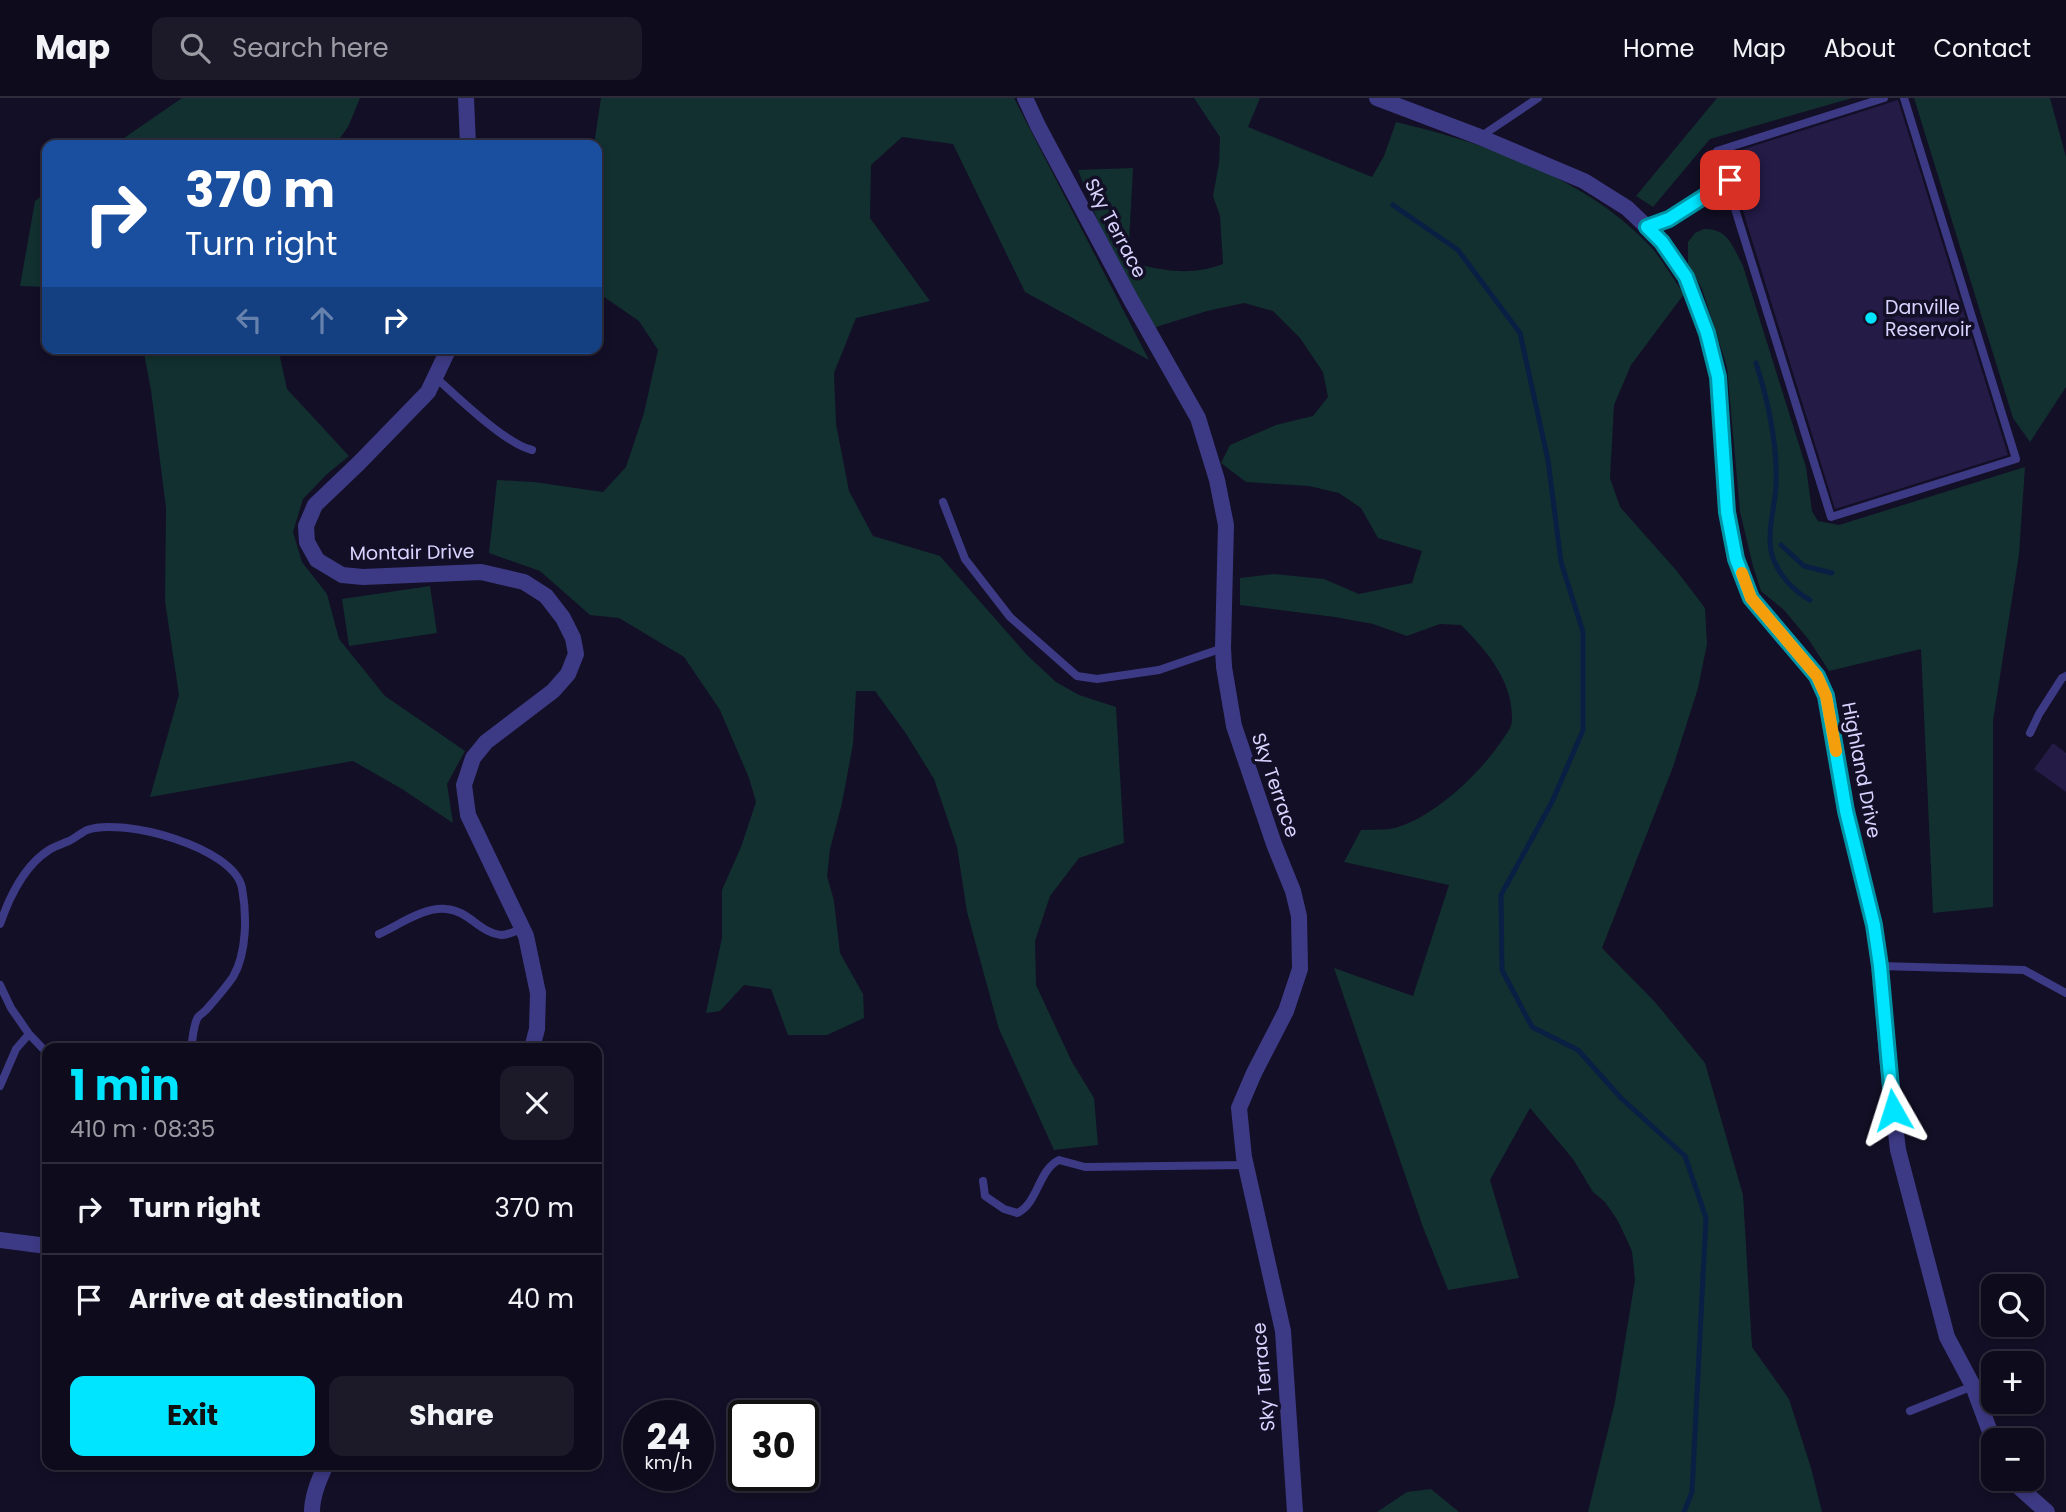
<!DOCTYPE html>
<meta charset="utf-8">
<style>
:root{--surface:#0e0b1c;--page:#1c1929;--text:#f1f3f6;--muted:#9b9ba3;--line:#2e2b3b;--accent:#00e5ff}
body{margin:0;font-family:Poppins,sans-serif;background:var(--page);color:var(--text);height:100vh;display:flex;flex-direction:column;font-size:26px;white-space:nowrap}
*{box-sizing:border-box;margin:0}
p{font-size:23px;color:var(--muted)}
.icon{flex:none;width:38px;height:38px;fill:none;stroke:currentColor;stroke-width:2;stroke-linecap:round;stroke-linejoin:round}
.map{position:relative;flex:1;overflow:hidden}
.panel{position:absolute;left:42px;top:945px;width:560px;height:427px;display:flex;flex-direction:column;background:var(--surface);border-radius:14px;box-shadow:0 4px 10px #0003,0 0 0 2px var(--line)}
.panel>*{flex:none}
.guide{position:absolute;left:42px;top:42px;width:560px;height:214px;border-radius:14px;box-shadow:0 4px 10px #0003,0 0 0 2px var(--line);background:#1a4fa0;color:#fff;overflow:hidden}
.buttons{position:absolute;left:1981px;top:1176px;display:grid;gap:14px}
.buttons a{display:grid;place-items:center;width:63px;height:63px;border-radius:14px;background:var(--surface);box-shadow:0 4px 10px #0003,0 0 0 2px var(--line);font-size:35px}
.speed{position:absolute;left:623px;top:1302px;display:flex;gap:14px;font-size:35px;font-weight:700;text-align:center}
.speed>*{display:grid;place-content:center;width:91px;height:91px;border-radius:50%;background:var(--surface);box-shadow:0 4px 10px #0003,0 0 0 2px var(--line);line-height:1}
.speed small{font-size:18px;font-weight:400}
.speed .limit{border:4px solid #111;border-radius:10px;background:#fff;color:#111}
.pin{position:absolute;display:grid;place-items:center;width:60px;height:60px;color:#fff;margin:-30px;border-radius:14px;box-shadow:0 4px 10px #0006}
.me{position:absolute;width:77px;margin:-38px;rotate:354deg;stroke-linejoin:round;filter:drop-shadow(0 0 5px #0008)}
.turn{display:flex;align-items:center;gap:24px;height:147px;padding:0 28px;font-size:32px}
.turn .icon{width:91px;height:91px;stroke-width:2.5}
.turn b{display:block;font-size:49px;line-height:60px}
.lanes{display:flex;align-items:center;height:66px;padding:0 28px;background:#0003;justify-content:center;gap:35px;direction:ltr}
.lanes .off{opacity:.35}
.round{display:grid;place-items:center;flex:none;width:74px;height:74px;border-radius:14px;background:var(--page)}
.overview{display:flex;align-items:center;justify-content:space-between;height:119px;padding:0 28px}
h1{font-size:42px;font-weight:700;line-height:52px;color:var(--accent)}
.primary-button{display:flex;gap:14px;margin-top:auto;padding:14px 28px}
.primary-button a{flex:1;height:80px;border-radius:14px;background:var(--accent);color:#111;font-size:28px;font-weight:700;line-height:80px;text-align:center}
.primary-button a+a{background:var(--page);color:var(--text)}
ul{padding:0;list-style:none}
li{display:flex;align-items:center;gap:21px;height:91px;padding:0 28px;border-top:2px solid var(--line)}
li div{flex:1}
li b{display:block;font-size:26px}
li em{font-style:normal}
header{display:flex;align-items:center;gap:42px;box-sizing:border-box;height:98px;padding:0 35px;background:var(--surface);border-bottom:2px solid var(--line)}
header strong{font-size:33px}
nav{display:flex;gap:38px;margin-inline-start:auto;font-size:24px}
.search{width:490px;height:63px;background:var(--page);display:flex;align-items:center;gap:18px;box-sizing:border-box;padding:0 24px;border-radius:14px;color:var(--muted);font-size:26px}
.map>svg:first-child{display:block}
.green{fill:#12302f}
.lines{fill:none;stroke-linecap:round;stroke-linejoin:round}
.stream{stroke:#0a1f44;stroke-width:5}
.building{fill:#241b47}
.service{stroke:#3d3a85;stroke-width:8}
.minor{stroke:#3d3a85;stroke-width:16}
.route-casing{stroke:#0095a6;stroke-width:18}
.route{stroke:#00e5ff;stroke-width:12}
.slow{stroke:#f59e0b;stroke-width:12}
.poi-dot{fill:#00e5ff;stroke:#130f26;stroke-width:2.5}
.labels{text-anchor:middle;stroke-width:7;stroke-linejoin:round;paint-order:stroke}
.street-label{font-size:19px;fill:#d9d4ff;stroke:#130f26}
.poi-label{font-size:19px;fill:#d9d4ff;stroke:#130f26;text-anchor:start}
</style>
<header>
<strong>Map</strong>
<div class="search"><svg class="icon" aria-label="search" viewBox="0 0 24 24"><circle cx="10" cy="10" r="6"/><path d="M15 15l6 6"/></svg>Search here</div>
<nav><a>Home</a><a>Map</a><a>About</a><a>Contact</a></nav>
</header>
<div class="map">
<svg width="2066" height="1414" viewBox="0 0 2066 1414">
<rect width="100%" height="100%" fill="#130f26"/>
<!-- green -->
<path class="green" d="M182,0H360L348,29L335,47H114Z
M601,0H1014L1149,262L1025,194L953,46L902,39L871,67L870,120L930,203L856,220L834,275L836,326L849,393L873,438L940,458L1027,557L1056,584L1079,597L1116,609L1124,745L1079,760L1050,798L1035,843L1036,887L1072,964L1094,1000L1098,1047L1054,1052L999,931L967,814L957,749L934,681L905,634L875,593H856L853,646L842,705L830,751L827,778L834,803L840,855L863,896L864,920L827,937H788L771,891L744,887L720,913L706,915L722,840V792L741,749L756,704L749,680L720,612L684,559L619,520L590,517L540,473L489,455L497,382L534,384L603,394L626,369L644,315L658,252L639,223L597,194V47H594Z
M1194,0H1260L1248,29L1372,79L1384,58L1396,24C1485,45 1585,79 1650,148C1663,162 1673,181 1684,196L1631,267L1614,307L1610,380L1620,409L1676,472L1705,510L1707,546L1698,590L1673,669L1602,850L1655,904L1705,965L1743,1097L1752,1249L1789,1301L1811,1370L1822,1414H1588L1615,1304L1635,1182L1632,1153L1618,1123L1605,1104L1593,1094L1573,1061L1530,1010L1490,1082L1519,1180L1448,1192L1423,1129L1334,870L1413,898L1449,787L1344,764L1361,732C1372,731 1387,733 1398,729C1437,717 1481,674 1503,641C1507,635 1512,629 1512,622C1513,583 1487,553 1461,527L1440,526L1407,538L1373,526L1335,519L1240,507V480L1274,476L1324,481L1359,496L1412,485L1422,453L1378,440L1361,410L1339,395L1309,388L1246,384L1221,365L1230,347L1276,327L1313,318L1328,299L1323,274L1300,240L1273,213L1244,205L1207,213L1153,230L1103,137L1078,72L1133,70L1128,164C1162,172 1189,179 1223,166L1220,118L1213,98L1219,65L1220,39Z
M1717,0H1852L1710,41L1653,109L1636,98Z
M1914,0H2050L2066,59V289L2030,344L2013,320Z
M47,94V189L20,188L35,103Z
M1704,131C1728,130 1733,149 1743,168L1806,369L1812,413L1818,423L1839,427L2025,369L2019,456L1993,623V809L1933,815L1921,551L1829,573L1809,542L1784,512L1761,493L1753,468L1740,414L1727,269L1702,191L1688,166V144L1695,135Z
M143,250H278L287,291L349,358L327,376L303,401L293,434L302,464L327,496L339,541L385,598L465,653L447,686L453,725L402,691L353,663L150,699L179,597L165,503L166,410L151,292Z
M430,488L437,535L349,548L342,501Z
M1431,1391L1459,1414H1377L1407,1394Z"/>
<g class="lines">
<!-- stream -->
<path class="stream" d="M1393,107L1458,152L1520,235L1548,362L1561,464L1583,534V632L1552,704L1501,797L1502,872L1532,929L1578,952L1621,1000L1685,1058L1706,1120L1692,1394L1684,1414
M1756,265C1768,302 1778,349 1776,388C1775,409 1766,436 1772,457C1778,476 1793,493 1810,502
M1781,447L1804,468L1832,475"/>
</g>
<!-- building -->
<path class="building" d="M1898,2L2008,357L1835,411L1735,87L1736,80L1731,77L1725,57Z
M2053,645L2066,655V694L2034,671Z"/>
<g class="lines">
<!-- service -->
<path class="service" d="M1884,0L1717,53L1831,419L2016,361L1904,0
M1480,39L1538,0
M1647,129L1669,121L1730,83
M435,279C458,299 504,345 532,352
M943,404L965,461L1010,519L1077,578L1097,581L1159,572L1223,550
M2030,635L2039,616L2062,580L2066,578
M0,826C9,800 25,767 49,752C55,748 62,746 69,743C75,740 81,735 87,732C122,719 234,749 242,790C247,817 247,855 233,879C226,889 214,903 206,912C204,914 200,917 198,919C193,927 193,941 191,950
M379,836C399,827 423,809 446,811C468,812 480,835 501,837C508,837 516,833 522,831
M1880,868L2024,872L2066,895
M0,887L11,910L29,936L16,951L0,988
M29,936L47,955
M983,1083L985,1098L1004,1111L1017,1115C1038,1106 1038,1072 1059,1062L1085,1069L1246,1067
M1910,1313L1973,1288"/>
<!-- minor -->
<path class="minor" d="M466,0L468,47
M1025,0L1038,28L1131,202L1198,320L1217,382L1226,427L1223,550L1224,569L1234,628L1274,746L1293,793L1299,818L1300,871L1286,913L1254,975L1239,1010L1244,1059L1283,1233L1295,1414
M1377,0L1480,39L1584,83L1627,110L1647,129L1662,144L1686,179L1707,235L1718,279L1727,414L1736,461L1751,500L1817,578L1827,598L1846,713L1874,827L1880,868L1887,959L1898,1052L1947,1239L1973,1288L1993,1342
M449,250L428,294L359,365L315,407L306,428L307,444L317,462L342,477L363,479L481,474L524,484L546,498L563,520L573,540L576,556L568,576L553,593L486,644L473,660L464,687L468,717L526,838L538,895L537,931L532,950
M0,1142L47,1148
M2010,1381L2047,1414
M312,1414C312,1397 319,1381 326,1367"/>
</g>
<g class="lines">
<!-- route casing -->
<g class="route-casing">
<path id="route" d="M1730,82L1669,121L1647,129L1662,144L1686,179L1707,235L1718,279L1727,414L1736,461L1751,500L1817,578L1826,598L1846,713L1874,827L1880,868L1893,1012"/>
</g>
<!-- route -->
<use href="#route" class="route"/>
<!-- slow -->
<path class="slow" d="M1742,475L1751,500L1817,578L1826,598L1836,653"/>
</g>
<!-- markers -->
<circle class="poi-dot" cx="1871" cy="220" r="7"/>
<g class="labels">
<!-- street labels -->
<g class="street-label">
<text transform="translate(1116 130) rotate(62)" y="7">Sky Terrace</text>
<text transform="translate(412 454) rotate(-1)" y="7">Montair Drive</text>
<text transform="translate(1862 672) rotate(79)" y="7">Highland Drive</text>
<text transform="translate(1276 687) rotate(71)" y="7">Sky Terrace</text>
<text transform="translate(1263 1279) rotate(-95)" y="7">Sky Terrace</text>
</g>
<!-- poi labels -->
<g class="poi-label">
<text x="1885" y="216">Danville<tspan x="1885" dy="22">Reservoir</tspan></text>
</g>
</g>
</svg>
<div class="buttons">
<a><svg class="icon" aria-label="search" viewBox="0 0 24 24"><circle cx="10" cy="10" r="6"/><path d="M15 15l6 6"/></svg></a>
<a>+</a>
<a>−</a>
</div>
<div class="speed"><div>24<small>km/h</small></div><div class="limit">30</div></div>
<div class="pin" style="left:1730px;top:82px;background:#d93025"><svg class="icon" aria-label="arrive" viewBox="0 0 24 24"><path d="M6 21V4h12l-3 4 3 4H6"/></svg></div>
<svg class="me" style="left:1893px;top:1012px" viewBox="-20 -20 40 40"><path d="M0-17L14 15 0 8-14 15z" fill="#00e5ff" stroke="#fff" stroke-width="4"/></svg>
<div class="guide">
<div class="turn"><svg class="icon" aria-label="right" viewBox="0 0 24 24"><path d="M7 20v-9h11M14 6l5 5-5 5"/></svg><div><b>370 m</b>Turn right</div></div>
<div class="lanes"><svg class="icon off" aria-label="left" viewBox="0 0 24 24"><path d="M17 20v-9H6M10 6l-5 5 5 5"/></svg><svg class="icon off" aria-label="ahead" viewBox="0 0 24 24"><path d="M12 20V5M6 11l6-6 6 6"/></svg><svg class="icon" aria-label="right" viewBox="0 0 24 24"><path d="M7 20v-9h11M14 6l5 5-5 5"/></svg></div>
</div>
<section class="panel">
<div class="overview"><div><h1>1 min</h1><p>410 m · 08:35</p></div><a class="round"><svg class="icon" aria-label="close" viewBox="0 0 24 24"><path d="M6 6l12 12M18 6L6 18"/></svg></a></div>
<ul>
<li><svg class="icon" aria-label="right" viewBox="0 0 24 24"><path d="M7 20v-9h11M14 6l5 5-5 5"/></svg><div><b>Turn right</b></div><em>370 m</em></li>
<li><svg class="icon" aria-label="arrive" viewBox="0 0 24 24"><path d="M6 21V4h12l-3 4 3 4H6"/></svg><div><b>Arrive at destination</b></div><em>40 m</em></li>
</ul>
<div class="primary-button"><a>Exit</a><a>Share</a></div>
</section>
</div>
